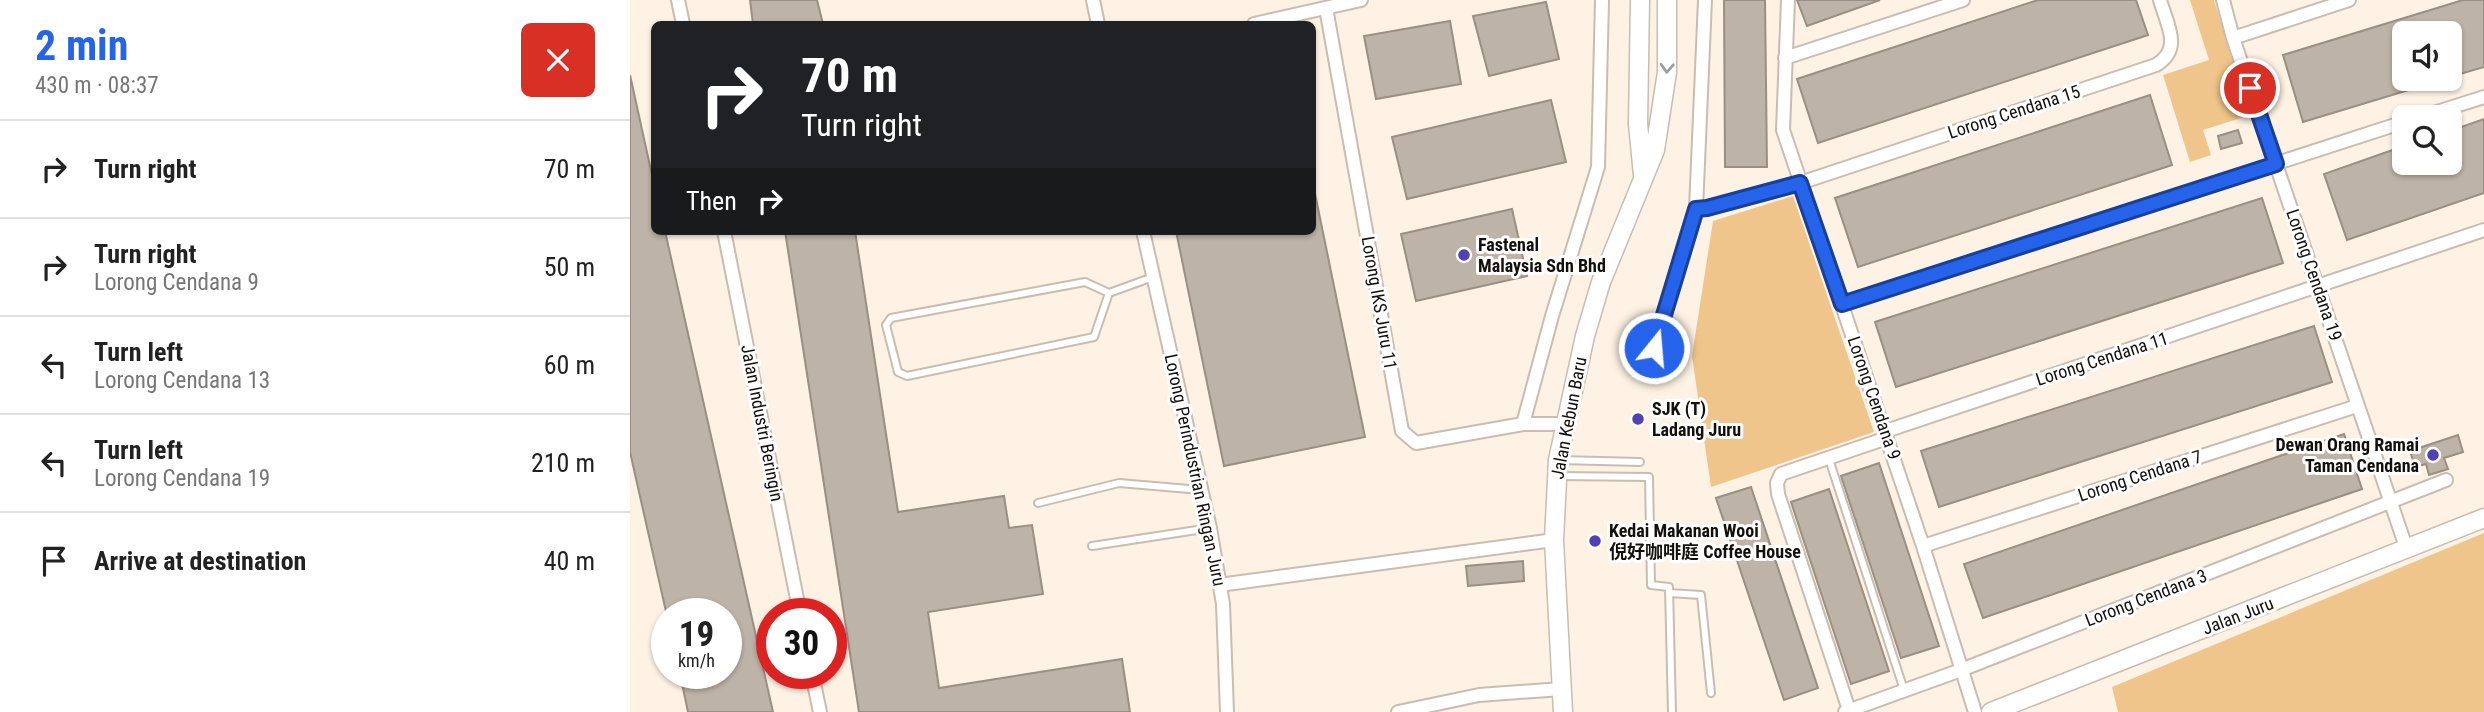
<!DOCTYPE html>
<meta charset="utf-8">
<style>
:root{--surface:#fff;--page:#f6f6f6;--text:#222;--muted:#767676;--line:#e0e0e0;--accent:#2563eb}
body{margin:0;font-family:"Roboto Condensed","Noto Sans SC",sans-serif;background:var(--page);color:var(--text);height:100vh;display:flex;flex-direction:column;font-size:26px;white-space:nowrap}
*{box-sizing:border-box;margin:0}
p{font-size:23px;color:var(--muted)}
.icon{flex:none;width:38px;height:38px;fill:none;stroke:currentColor;stroke-width:2;stroke-linecap:round;stroke-linejoin:round}
.map{position:relative;flex:1;overflow:hidden}
.side{display:flex;flex-direction:column;background:var(--surface);width:630px}
.side>*{flex:none}
.hud{position:absolute;left:21px;top:21px;width:665px;height:214px;border-radius:10px;box-shadow:0 2px 5px #0004;background:#202124;color:#fff;overflow:hidden}
.buttons{position:absolute;left:1762px;top:21px;display:grid;gap:14px}
.buttons a{display:grid;place-items:center;width:70px;height:70px;border-radius:10px;background:var(--surface);box-shadow:0 2px 5px #0004;font-size:35px}
.speed{position:absolute;left:21px;top:598px;display:flex;gap:14px;font-size:35px;font-weight:700;text-align:center}
.speed>*{display:grid;place-content:center;width:91px;height:91px;border-radius:50%;background:var(--surface);box-shadow:0 2px 5px #0004;line-height:1}
.speed small{font-size:18px;font-weight:400}
.speed .limit{border:10px solid #d22;background:#fff;color:#111}
.pin{position:absolute;display:grid;place-items:center;width:60px;height:60px;color:#fff;margin:-30px;border:4px solid #fff;border-radius:50%;box-shadow:0 2px 7px #0007}
.me{position:absolute;width:77px;margin:-38px;rotate:17deg;stroke-linejoin:round;filter:drop-shadow(0 0 5px #0008)}
.turn{display:flex;align-items:center;gap:24px;height:147px;padding:0 35px;font-size:32px}
.turn .icon{width:91px;height:91px;stroke-width:2.5}
.turn b{display:block;font-size:49px;line-height:60px}
.then{display:flex;align-items:center;height:66px;padding:0 35px;background:#0003;gap:14px;font-size:26px}
.round{display:grid;place-items:center;flex:none;width:74px;height:74px;border-radius:10px;background:var(--page)}
.head{display:flex;align-items:center;justify-content:space-between;height:119px;padding:0 35px}
h1{font-size:42px;font-weight:700;line-height:52px;color:var(--accent)}
ul{padding:0;list-style:none}
li{display:flex;align-items:center;gap:21px;height:98px;padding:0 35px;border-top:2px solid var(--line)}
li div{flex:1}
li b{display:block;font-size:26px}
li em{font-style:normal}
main{display:flex;flex:1;min-height:0}
.map>svg:first-child{display:block}
.green{fill:#f0c58b}
.building{fill:#bdb3a6;stroke:#998f82;stroke-width:2}
.lines{fill:none;stroke-linecap:round;stroke-linejoin:round}
.lane-casing{stroke:#c8bdb0;stroke-width:10}
.street-casing{stroke:#c8bdb0;stroke-width:16}
.secondary-casing{stroke:#c8bdb0;stroke-width:21}
.lane{stroke:#fff;stroke-width:6}
.street{stroke:#fff;stroke-width:12}
.secondary{stroke:#fff;stroke-width:18}
.oneway{stroke:#a19f9d}
.route-casing{stroke:#184099;stroke-width:18}
.route{stroke:#2563eb;stroke-width:12}
.poi-dot{fill:#533fb6;stroke:#fff;stroke-width:2.5}
.labels{text-anchor:middle;stroke-width:6;stroke-linejoin:round;paint-order:stroke}
.street-label{font-size:18px;fill:#13100b;stroke:#fff}
.poi-label{font-size:18px;font-weight:bold;fill:#13100b;stroke:#fff;text-anchor:start}
</style>
<main>
<section class="side">
<div class="head"><div><h1>2 min</h1><p>430 m · 08:37</p></div><a class="round" style="background:#d93025;color:#fff"><svg class="icon" aria-label="close" viewBox="0 0 24 24"><path d="M6 6l12 12M18 6L6 18"/></svg></a></div>
<ul>
<li><svg class="icon" aria-label="right" viewBox="0 0 24 24"><path d="M7 20v-9h11M14 6l5 5-5 5"/></svg><div><b>Turn right</b></div><em>70 m</em></li>
<li><svg class="icon" aria-label="right" viewBox="0 0 24 24"><path d="M7 20v-9h11M14 6l5 5-5 5"/></svg><div><b>Turn right</b><p>Lorong Cendana 9</p></div><em>50 m</em></li>
<li><svg class="icon" aria-label="left" viewBox="0 0 24 24"><path d="M17 20v-9H6M10 6l-5 5 5 5"/></svg><div><b>Turn left</b><p>Lorong Cendana 13</p></div><em>60 m</em></li>
<li><svg class="icon" aria-label="left" viewBox="0 0 24 24"><path d="M17 20v-9H6M10 6l-5 5 5 5"/></svg><div><b>Turn left</b><p>Lorong Cendana 19</p></div><em>210 m</em></li>
<li><svg class="icon" aria-label="arrive" viewBox="0 0 24 24"><path d="M6 21V4h12l-3 4 3 4H6"/></svg><div><b>Arrive at destination</b></div><em>40 m</em></li>
</ul>
</section>
<div class="map">
<svg width="1854" height="712" viewBox="0 0 1854 712">
<rect width="100%" height="100%" fill="#fdf2e4"/>
<!-- green -->
<path class="green" d="M1560,0H1584L1620,115L1573,130L1581,155L1560,162L1533,75L1579,60Z
M1163,196L1244,432L1081,487L1062,356L1083,221Z
M1854,533V712H1488L1482,687Z"/>
<!-- building -->
<path class="building" d="M120,0H187L193,24H123Z
M1094,0H1135L1137,167H1095Z
M1167,0H1250L1177,26Z
M1408,0H1506L1518,35L1188,143L1167,79Z
M1833,0H1854V67L1820,77V33H1774V79H1815L1673,122L1653,55Z
M916,2L929,59L859,76L843,16Z
M820,21L831,84L746,99L734,36Z
M0,75L24,184V231H35L143,712H58L50,674H96V614H37V616L0,452Z
M1520,95L1542,165L1228,267L1205,198Z
M921,100L936,162L777,199L762,137Z
M1854,119V193L1717,240L1694,174L1774,146V163H1820V131Z
M1608,130L1612,143L1591,149L1588,136Z
M682,179L735,437L594,466L546,231H682Z
M1632,198L1653,263L1266,387L1245,322Z
M882,209L897,276L786,301L771,234Z
M155,231H225L268,512L374,496L379,528L402,525L413,594L298,612L309,688L492,659L500,712H229Z
M1684,326L1702,382L1309,507L1291,451Z
M1714,434L1732,489L1353,618L1334,564Z
M1828,435L1833,452L1814,458L1818,469L1799,475L1796,464L1785,467L1780,451Z
M1249,463L1309,646L1271,658L1211,476Z
M1121,487L1188,688L1154,700L1086,498Z
M1199,489L1259,671L1221,684L1161,502Z
M893,561L894,581L838,586L836,566Z"/>
<g class="lines">
<!-- lane casing -->
<g class="lane-casing">
<path id="lane" d="M455,282L479,293L464,337L277,376L268,372L256,325L261,318Z
M479,293L523,277
M1199,459L1274,690
M930,460L1010,462
M928,476L1019,477L1021,585L1039,587L1042,712
M408,503L489,483L571,490
M462,546L580,528
M1039,593L1071,595L1081,693"/>
</g>
<!-- street casing -->
<g class="street-casing">
<path id="street" d="M48,0L53,24
M463,0L468,24
M1158,0L1153,130L1293,546L1345,712
M1593,0L1603,38L1777,550
M696,8L772,431L786,443L893,424H935
M624,24L731,0
M1603,38L1719,0
M1155,58L1333,0
M1791,117L1854,97
M1066,209L1077,208L1170,183L1526,65C1553,49 1537,25 1530,0
M94,231L170,614
M513,231L580,528L593,604L597,712
M1212,304L1774,122
M1024,348L1066,209L1075,0
M893,424L922,316L968,167L972,0
M1256,431L1854,230
M1293,546L1727,406
M589,585L924,540
M182,674L190,712
M1219,710L1148,494L1147,483L1151,474L1257,438
M768,712L849,695L932,689
M1215,712L1331,670L1816,480"/>
</g>
<!-- secondary casing -->
<g class="secondary-casing">
<path id="secondary" d="M1010,0L1008,124L1013,175
M933,712L924,540L928,460L955,336L971,282L1025,150L1037,72V0
M1361,712L1854,518"/>
</g>
<!-- lane -->
<use href="#lane" class="lane"/>
<!-- street -->
<use href="#street" class="street"/>
<!-- secondary -->
<use href="#secondary" class="secondary"/>
</g>
<!-- one-way arrows -->
<defs><path id="oneway-chevron" d="M-2-3.5L2.5 0L-2 3.5" fill="none" stroke-width="1.6" stroke-linecap="round" stroke-linejoin="round" transform="scale(1.75)"/></defs>
<use class="oneway" href="#oneway-chevron" transform="translate(1037 68) rotate(93)"/>
<g class="lines">
<!-- route casing -->
<g class="route-casing">
<path id="route" d="M1024,348L1066,209L1077,208L1170,183L1212,304L1646,164L1620,88"/>
</g>
<!-- route -->
<use href="#route" class="route"/>
</g>
<!-- markers -->
<g class="poi-dot">
<circle cx="834" cy="255" r="7"/>
<circle cx="1008" cy="419" r="7"/>
<circle cx="1803" cy="455" r="7"/>
<circle cx="965" cy="541" r="7"/>
</g>
<g class="labels">
<!-- street labels -->
<g class="street-label">
<text transform="translate(1384 112) rotate(-18)" y="6">Lorong Cendana 15</text>
<text transform="translate(1684 275) rotate(71)" y="6">Lorong Cendana 19</text>
<text transform="translate(749 303) rotate(80)" y="6">Lorong IKS Juru 11</text>
<text transform="translate(1472 359) rotate(-18)" y="6">Lorong Cendana 11</text>
<text transform="translate(1244 398) rotate(71)" y="6">Lorong Cendana 9</text>
<text transform="translate(939 418) rotate(-79)" y="6">Jalan Kebun Baru</text>
<text transform="translate(132 423) rotate(79)" y="6">Jalan Industri Beringin</text>
<text transform="translate(565 470) rotate(78)" y="6">Lorong Perindustrian Ringan Juru</text>
<text transform="translate(1510 476) rotate(-18)" y="6">Lorong Cendana 7</text>
<text transform="translate(1516 598) rotate(-21)" y="6">Lorong Cendana 3</text>
<text transform="translate(1608 616) rotate(-21)" y="6">Jalan Juru</text>
</g>
<!-- poi labels -->
<g class="poi-label">
<text x="848" y="251">Fastenal<tspan x="848" dy="21">Malaysia Sdn Bhd</tspan></text>
<text x="1022" y="415">SJK (T)<tspan x="1022" dy="21">Ladang Juru</tspan></text>
<text x="1789" y="451" text-anchor="end">Dewan Orang Ramai<tspan x="1789" dy="21">Taman Cendana</tspan></text>
<text x="979" y="537">Kedai Makanan Wooi<tspan x="979" dy="21">倪好咖啡庭 Coffee House</tspan></text>
</g>
</g>
</svg>
<div class="buttons">
<a><svg class="icon" aria-label="sound" viewBox="0 0 24 24"><path d="M4 9h4l5-4v14l-5-4H4zM17 9q2 3 0 6"/></svg></a>
<a><svg class="icon" aria-label="search" viewBox="0 0 24 24"><circle cx="10" cy="10" r="6"/><path d="M15 15l6 6"/></svg></a>
</div>
<div class="speed"><div>19<small>km/h</small></div><div class="limit">30</div></div>
<div class="pin" style="left:1620px;top:88px;background:#d93025"><svg class="icon" aria-label="arrive" viewBox="0 0 24 24"><path d="M6 21V4h12l-3 4 3 4H6"/></svg></div>
<svg class="me" style="left:1024px;top:348px" viewBox="-20 -20 40 40"><circle r="17" fill="#2563eb" stroke="#fff" stroke-width="3"/><path d="M0-11L8 9 0 5-8 9z" fill="#fff"/></svg>
<div class="hud">
<div class="turn"><svg class="icon" aria-label="right" viewBox="0 0 24 24"><path d="M7 20v-9h11M14 6l5 5-5 5"/></svg><div><b>70 m</b>Turn right</div></div>
<div class="then">Then<svg class="icon" aria-label="right" viewBox="0 0 24 24"><path d="M7 20v-9h11M14 6l5 5-5 5"/></svg></div>
</div>
</div>
</main>
